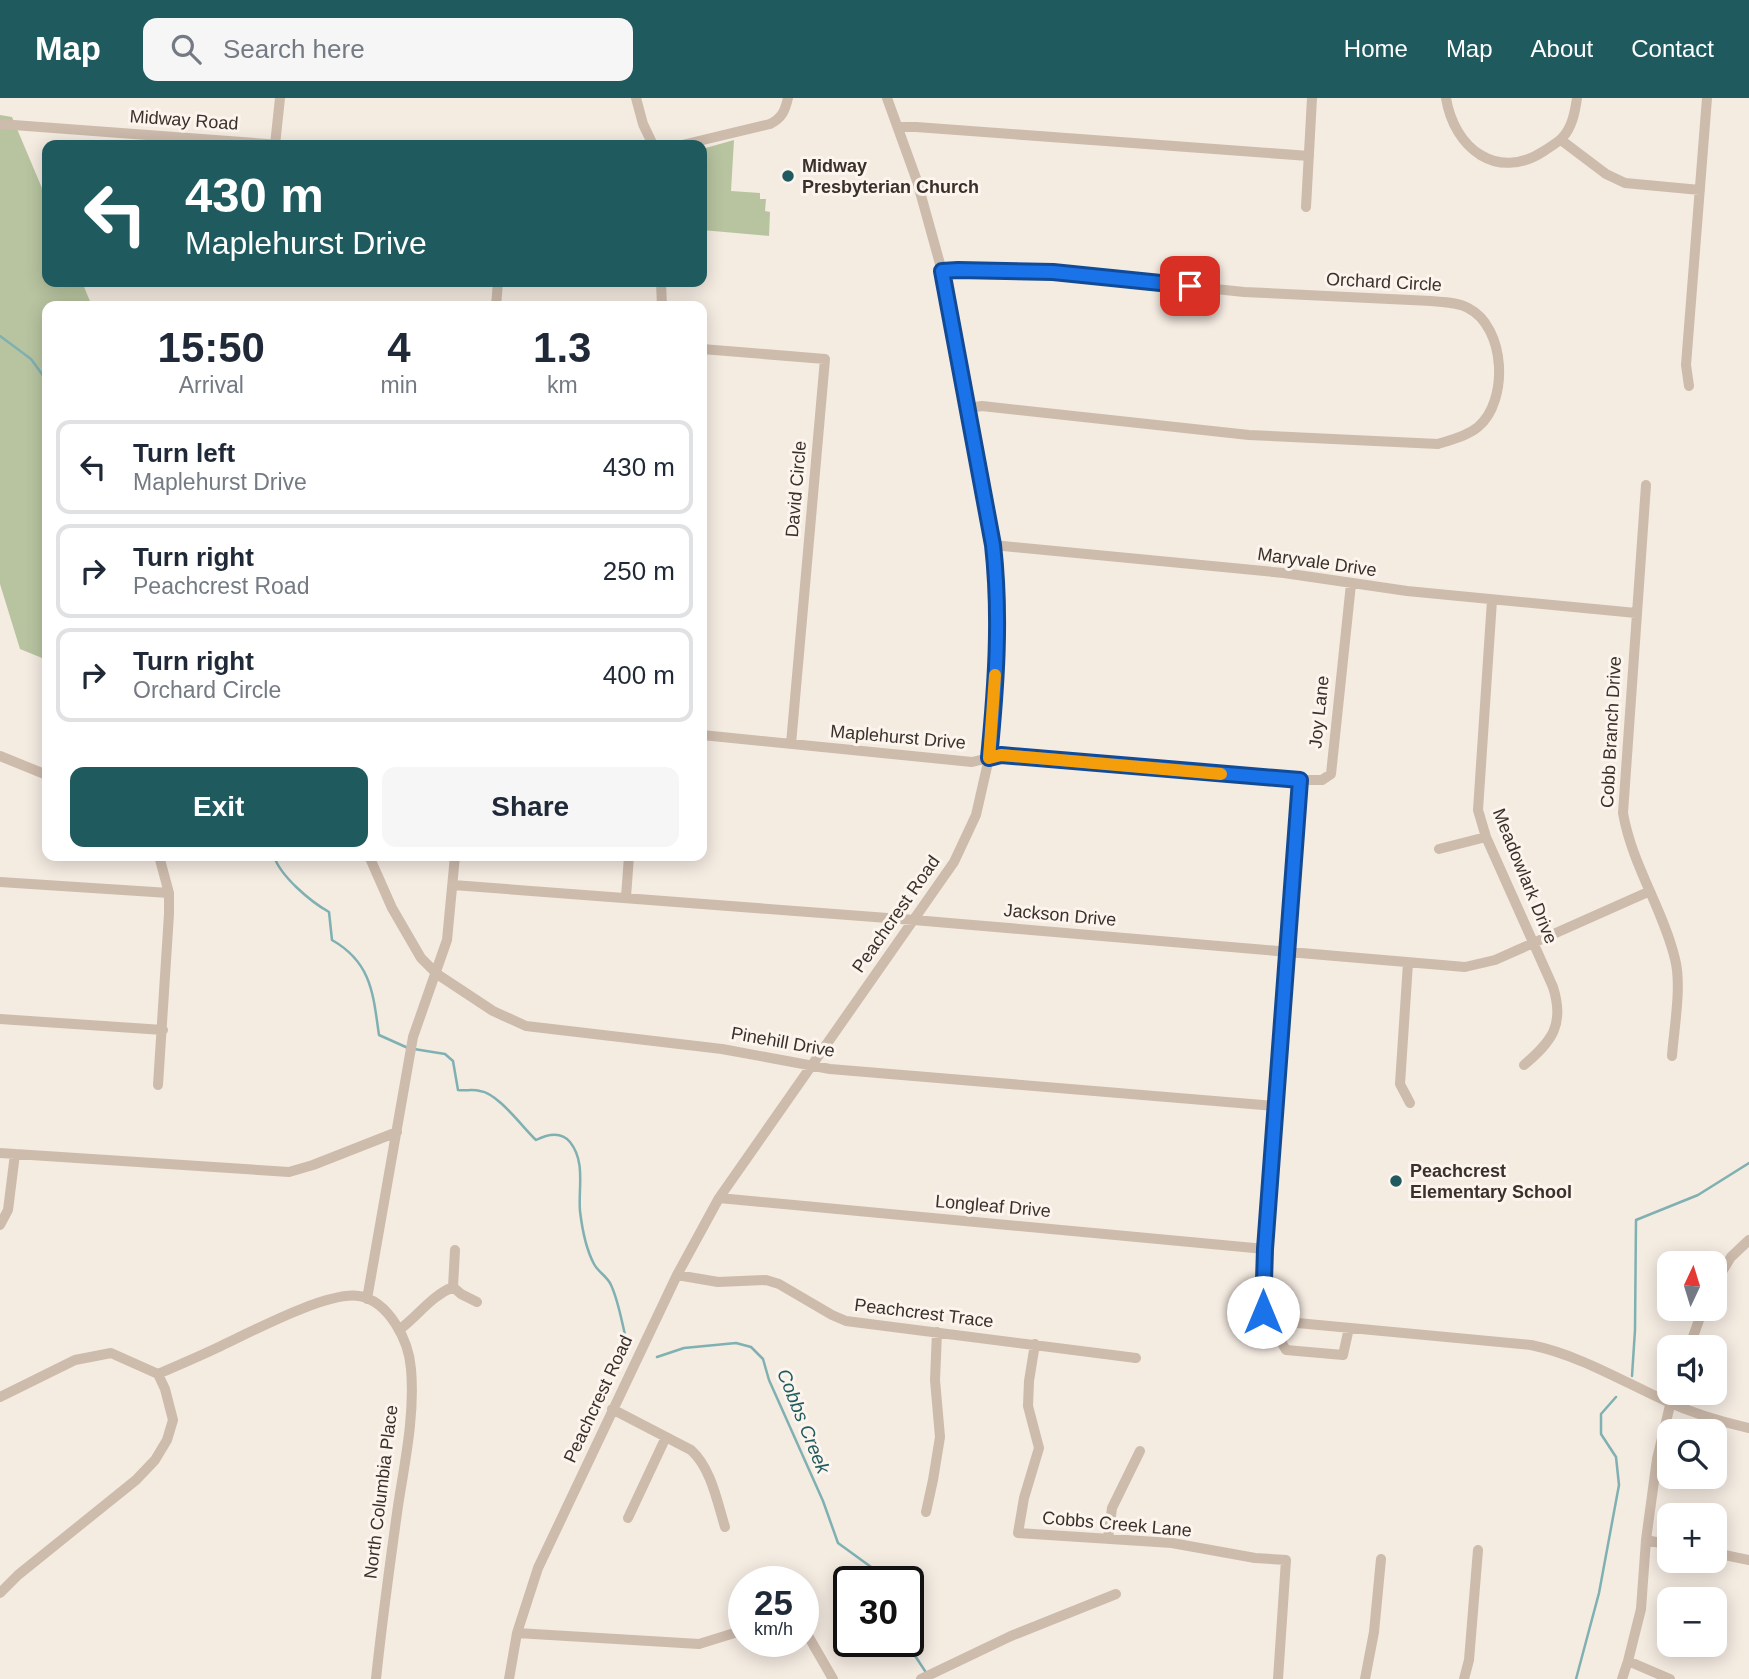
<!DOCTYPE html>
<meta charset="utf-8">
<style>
:root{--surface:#fff;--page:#f6f6f7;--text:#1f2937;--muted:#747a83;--line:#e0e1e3;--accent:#1f5a5e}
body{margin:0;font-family:Helvetica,sans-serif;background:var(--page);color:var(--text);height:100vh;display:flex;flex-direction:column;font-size:26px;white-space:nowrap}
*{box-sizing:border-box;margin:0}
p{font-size:23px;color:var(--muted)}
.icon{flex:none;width:38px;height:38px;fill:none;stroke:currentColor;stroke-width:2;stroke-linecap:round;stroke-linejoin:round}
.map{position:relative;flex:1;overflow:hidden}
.drawer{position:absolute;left:42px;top:203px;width:665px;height:560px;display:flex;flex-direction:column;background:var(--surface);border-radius:14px;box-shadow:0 4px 18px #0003}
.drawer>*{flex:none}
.hud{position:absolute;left:42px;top:42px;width:665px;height:147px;border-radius:14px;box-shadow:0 4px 18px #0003;background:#1f5a5e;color:#fff;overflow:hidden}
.needle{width:46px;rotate:4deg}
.fabs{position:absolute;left:1657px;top:1153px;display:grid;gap:14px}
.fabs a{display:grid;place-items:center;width:70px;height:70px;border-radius:14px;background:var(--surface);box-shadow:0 4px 18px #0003;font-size:35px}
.speed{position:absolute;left:728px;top:1468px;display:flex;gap:14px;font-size:35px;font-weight:700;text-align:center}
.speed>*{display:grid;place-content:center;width:91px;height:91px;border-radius:50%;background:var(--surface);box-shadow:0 4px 18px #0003;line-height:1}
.speed small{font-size:18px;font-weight:400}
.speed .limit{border:4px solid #111;border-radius:10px;background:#fff;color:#111}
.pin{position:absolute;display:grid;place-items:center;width:60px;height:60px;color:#fff;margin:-30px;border-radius:14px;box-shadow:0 4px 10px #0006}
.me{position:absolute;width:77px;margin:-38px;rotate:0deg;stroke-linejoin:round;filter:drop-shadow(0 0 5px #0008)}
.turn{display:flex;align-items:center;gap:24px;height:147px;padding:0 28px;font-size:32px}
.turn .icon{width:91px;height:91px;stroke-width:2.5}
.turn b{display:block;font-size:49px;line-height:60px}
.eta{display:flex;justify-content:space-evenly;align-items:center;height:119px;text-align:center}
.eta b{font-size:42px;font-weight:800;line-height:49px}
.primary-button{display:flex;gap:14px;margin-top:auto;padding:14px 28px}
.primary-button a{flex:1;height:80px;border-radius:14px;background:var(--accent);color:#fff;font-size:28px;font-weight:800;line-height:80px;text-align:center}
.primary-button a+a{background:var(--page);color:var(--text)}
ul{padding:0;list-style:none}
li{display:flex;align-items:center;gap:21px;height:94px;margin:0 14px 10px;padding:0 14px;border:4px solid var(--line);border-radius:14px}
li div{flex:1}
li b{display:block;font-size:26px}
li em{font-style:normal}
header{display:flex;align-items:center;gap:42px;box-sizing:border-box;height:98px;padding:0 35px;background:var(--accent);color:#fff}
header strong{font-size:33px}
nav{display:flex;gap:38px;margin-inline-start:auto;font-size:24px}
.search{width:490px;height:63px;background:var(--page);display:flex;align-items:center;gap:18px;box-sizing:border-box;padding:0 24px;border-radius:14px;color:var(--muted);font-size:26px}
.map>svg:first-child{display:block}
.green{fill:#b8c4a0}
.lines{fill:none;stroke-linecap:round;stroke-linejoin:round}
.stream{stroke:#7fb0b2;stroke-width:2.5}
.minor{stroke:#cdbbac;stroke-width:10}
.route-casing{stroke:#114b97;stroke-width:18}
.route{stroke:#1a73e8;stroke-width:12}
.slow{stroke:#f59e0b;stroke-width:12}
.poi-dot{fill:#1f5a5e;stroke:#fbf5ee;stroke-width:2.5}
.labels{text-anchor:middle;stroke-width:6;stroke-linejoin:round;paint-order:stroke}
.street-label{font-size:18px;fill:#3b302b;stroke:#fbf5ee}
.poi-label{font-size:18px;font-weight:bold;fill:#3b302b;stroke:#fbf5ee;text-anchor:start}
.water-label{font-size:19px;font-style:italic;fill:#1f5a5e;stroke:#fbf5ee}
</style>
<header>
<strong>Map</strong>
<div class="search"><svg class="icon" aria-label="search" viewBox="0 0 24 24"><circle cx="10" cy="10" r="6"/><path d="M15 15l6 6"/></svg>Search here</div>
<nav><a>Home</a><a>Map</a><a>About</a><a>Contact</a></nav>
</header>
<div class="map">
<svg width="1749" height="1581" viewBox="0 0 1749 1581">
<rect width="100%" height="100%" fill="#f4ebe1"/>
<!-- green -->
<path class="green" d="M0,17L12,19L47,102V184H82L92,208H47V562L20,551L0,486Z
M734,42L731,93L760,95V101H766L765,113L770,114L769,138L702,132V51Z"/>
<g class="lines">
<!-- stream -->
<path class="stream" d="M0,238L31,261L47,283
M274,758C280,778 311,804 329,814L332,842C372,865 373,896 379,937L408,950
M414,951L445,956L453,963L458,992C466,993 473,991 480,993C498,995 523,1030 536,1042C548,1036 561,1033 570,1044C586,1064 578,1091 580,1113C582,1130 586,1151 594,1166C598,1174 608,1179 611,1187C619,1204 622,1226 627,1245
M657,1259L684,1250L736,1245L751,1249L763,1261L769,1282L823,1403L838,1445L878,1474L883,1484
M1632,1278L1635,1232L1636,1122L1698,1097L1749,1065
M906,1544L927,1576
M1576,1581L1599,1495L1619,1387L1616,1359L1601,1336V1316L1616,1299"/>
<!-- minor -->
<path class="minor" d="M636,0L643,26L653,47
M1446,0C1454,50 1497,84 1544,53C1550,49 1557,45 1562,40C1572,30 1575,14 1577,0
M0,26L281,47
M898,29H916L1309,58
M1561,42L1606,76L1625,85L1700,92
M275,47L280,0
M682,47L770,26C782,20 785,13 788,0
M1306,109L1312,0
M942,173L958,172L1053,174L1244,194L1431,203C1443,204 1458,204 1468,210C1506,229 1509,303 1478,329C1467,338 1451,342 1438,346L1249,337L982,308L968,310
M661,184L662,208
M496,208L498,184
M702,251L825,261L791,646
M1689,288L1686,267L1707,0
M1646,387L1623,715C1632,767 1663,811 1675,861C1682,888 1674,930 1672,958
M993,447L1284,475L1407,493L1636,515
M1351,486L1331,676L1322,682H1299L1265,1151L1261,1206C1263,1217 1266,1219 1276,1223L1531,1247C1579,1257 1622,1283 1666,1303C1692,1315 1722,1324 1749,1330
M1492,502L1478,712L1486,739L1553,889C1565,927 1552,943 1524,967
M702,637L972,664L1001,657L1299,682
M0,658L47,677
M1439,751L1486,739
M369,758L392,810L421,860L437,876L493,913L526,928L722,951L830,971L1275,1008
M0,784L169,795
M453,787L914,822L1465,869L1495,862L1648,794
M626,799L629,758
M1408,865L1400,986L1410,1005
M0,921L163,932
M158,987L169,816V795L159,758
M0,1055L289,1074L313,1067L397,1034
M719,1100L1265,1151
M0,1127L8,1112L15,1056
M677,1177L718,1184L766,1182L779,1186L832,1217L846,1223L1136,1260
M1715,1185L1731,1159L1749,1142
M453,1189L455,1152
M367,1201L413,939L447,842L455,758
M1276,1223L1280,1242L1286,1252L1343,1257L1349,1230
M399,1232C418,1218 431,1198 453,1189L461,1196L477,1204
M1035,1246L1029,1283L1028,1308L1039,1350L1024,1400L1018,1435L1172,1445L1255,1460L1286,1462L1278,1581
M1689,1250L1703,1211
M158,1276C179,1267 200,1258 221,1248C251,1234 327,1193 359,1198C389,1203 409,1243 411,1271C415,1316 405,1363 398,1408C390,1465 382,1523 376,1581
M0,1299L75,1262L111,1255L158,1276L165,1291L173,1322L167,1342L155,1362L136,1382L18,1477L0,1495
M612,1311L691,1352C711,1370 717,1403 725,1429
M926,1414L933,1382L940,1339L935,1282L937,1234
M628,1420L666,1339
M1108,1441L1112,1410L1140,1353
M1646,1442L1670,1447
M1715,1455L1749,1462
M776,1474L780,1484
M803,1529L833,1581
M517,1535L699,1546L744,1532
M1628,1563L1670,1581
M509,1581L517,1535L538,1470L677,1177L719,1100L954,764L976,717L989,660L994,604L998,504L997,480L968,310L942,173L917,83L887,0
M921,1581L1011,1538L1116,1496
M1365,1581L1374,1534L1381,1461
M1464,1581L1469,1562L1478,1452
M1622,1581L1628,1563L1641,1511L1646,1442L1657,1361L1673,1295"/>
</g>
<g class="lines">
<!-- route casing -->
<g class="route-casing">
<path id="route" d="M1190,188L1053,174L958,172L942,173L993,447C1001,518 996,589 989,660L1001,657L1300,682L1265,1151L1263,1214"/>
</g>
<!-- route -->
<use href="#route" class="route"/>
<!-- slow -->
<path class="slow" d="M995,577L989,660L1001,657L1221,676"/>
</g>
<!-- markers -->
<g class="poi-dot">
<circle cx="788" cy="78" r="7"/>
<circle cx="1396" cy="1083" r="7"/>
</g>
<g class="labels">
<!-- street labels -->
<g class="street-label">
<text transform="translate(184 22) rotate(4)" y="6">Midway Road</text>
<text transform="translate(1384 184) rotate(3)" y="6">Orchard Circle</text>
<text transform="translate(796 391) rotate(-85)" y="6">David Circle</text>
<text transform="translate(1317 464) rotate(8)" y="6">Maryvale Drive</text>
<text transform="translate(1319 614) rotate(-84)" y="6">Joy Lane</text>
<text transform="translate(1611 634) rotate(-87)" y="6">Cobb Branch Drive</text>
<text transform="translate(898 639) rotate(5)" y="6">Maplehurst Drive</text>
<text transform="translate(1525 778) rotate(68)" y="6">Meadowlark Drive</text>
<text transform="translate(896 816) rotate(-55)" y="6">Peachcrest Road</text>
<text transform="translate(1060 817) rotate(5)" y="6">Jackson Drive</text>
<text transform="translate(783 944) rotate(10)" y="6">Pinehill Drive</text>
<text transform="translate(993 1108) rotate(5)" y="6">Longleaf Drive</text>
<text transform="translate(924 1215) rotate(7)" y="6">Peachcrest Trace</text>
<text transform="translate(598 1301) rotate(-65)" y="6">Peachcrest Road</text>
<text transform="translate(381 1394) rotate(-83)" y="6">North Columbia Place</text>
<text transform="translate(1117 1426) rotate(5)" y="6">Cobbs Creek Lane</text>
</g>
<!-- poi labels -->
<g class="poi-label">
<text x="802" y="74">Midway<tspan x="802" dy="21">Presbyterian Church</tspan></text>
<text x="1410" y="1079">Peachcrest<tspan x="1410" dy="21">Elementary School</tspan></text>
</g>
<!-- water labels -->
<g class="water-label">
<text transform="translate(804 1323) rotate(68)" y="7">Cobbs Creek</text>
</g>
</g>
</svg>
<div class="fabs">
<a><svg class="needle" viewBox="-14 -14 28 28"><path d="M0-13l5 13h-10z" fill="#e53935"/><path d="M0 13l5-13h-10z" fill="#747a83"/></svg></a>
<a><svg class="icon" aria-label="sound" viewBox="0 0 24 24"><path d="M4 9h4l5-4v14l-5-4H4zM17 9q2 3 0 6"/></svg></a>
<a><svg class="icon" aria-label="search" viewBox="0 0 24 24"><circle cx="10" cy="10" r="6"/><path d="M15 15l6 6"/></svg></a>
<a>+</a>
<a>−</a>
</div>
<div class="speed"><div>25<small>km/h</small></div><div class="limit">30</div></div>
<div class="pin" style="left:1190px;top:188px;background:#d93025"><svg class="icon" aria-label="arrive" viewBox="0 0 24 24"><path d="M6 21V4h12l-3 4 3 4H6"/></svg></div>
<svg class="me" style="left:1263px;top:1214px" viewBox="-20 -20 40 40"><circle r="19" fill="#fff"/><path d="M0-13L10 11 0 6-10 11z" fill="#1a73e8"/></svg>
<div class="hud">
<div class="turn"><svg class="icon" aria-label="left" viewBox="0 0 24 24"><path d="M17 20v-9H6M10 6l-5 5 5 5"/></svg><div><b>430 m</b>Maplehurst Drive</div></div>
</div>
<section class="drawer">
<div class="eta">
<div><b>15:50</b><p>Arrival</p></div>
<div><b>4</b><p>min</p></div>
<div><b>1.3</b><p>km</p></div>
</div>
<ul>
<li><svg class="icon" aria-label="left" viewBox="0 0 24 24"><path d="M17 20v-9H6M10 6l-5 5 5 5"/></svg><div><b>Turn left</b><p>Maplehurst Drive</p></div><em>430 m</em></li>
<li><svg class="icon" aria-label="right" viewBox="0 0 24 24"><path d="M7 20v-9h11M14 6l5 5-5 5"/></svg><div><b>Turn right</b><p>Peachcrest Road</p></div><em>250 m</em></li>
<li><svg class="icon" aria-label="right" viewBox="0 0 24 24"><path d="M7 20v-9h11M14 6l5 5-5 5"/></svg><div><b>Turn right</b><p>Orchard Circle</p></div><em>400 m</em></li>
</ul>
<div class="primary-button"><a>Exit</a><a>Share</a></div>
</section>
</div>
